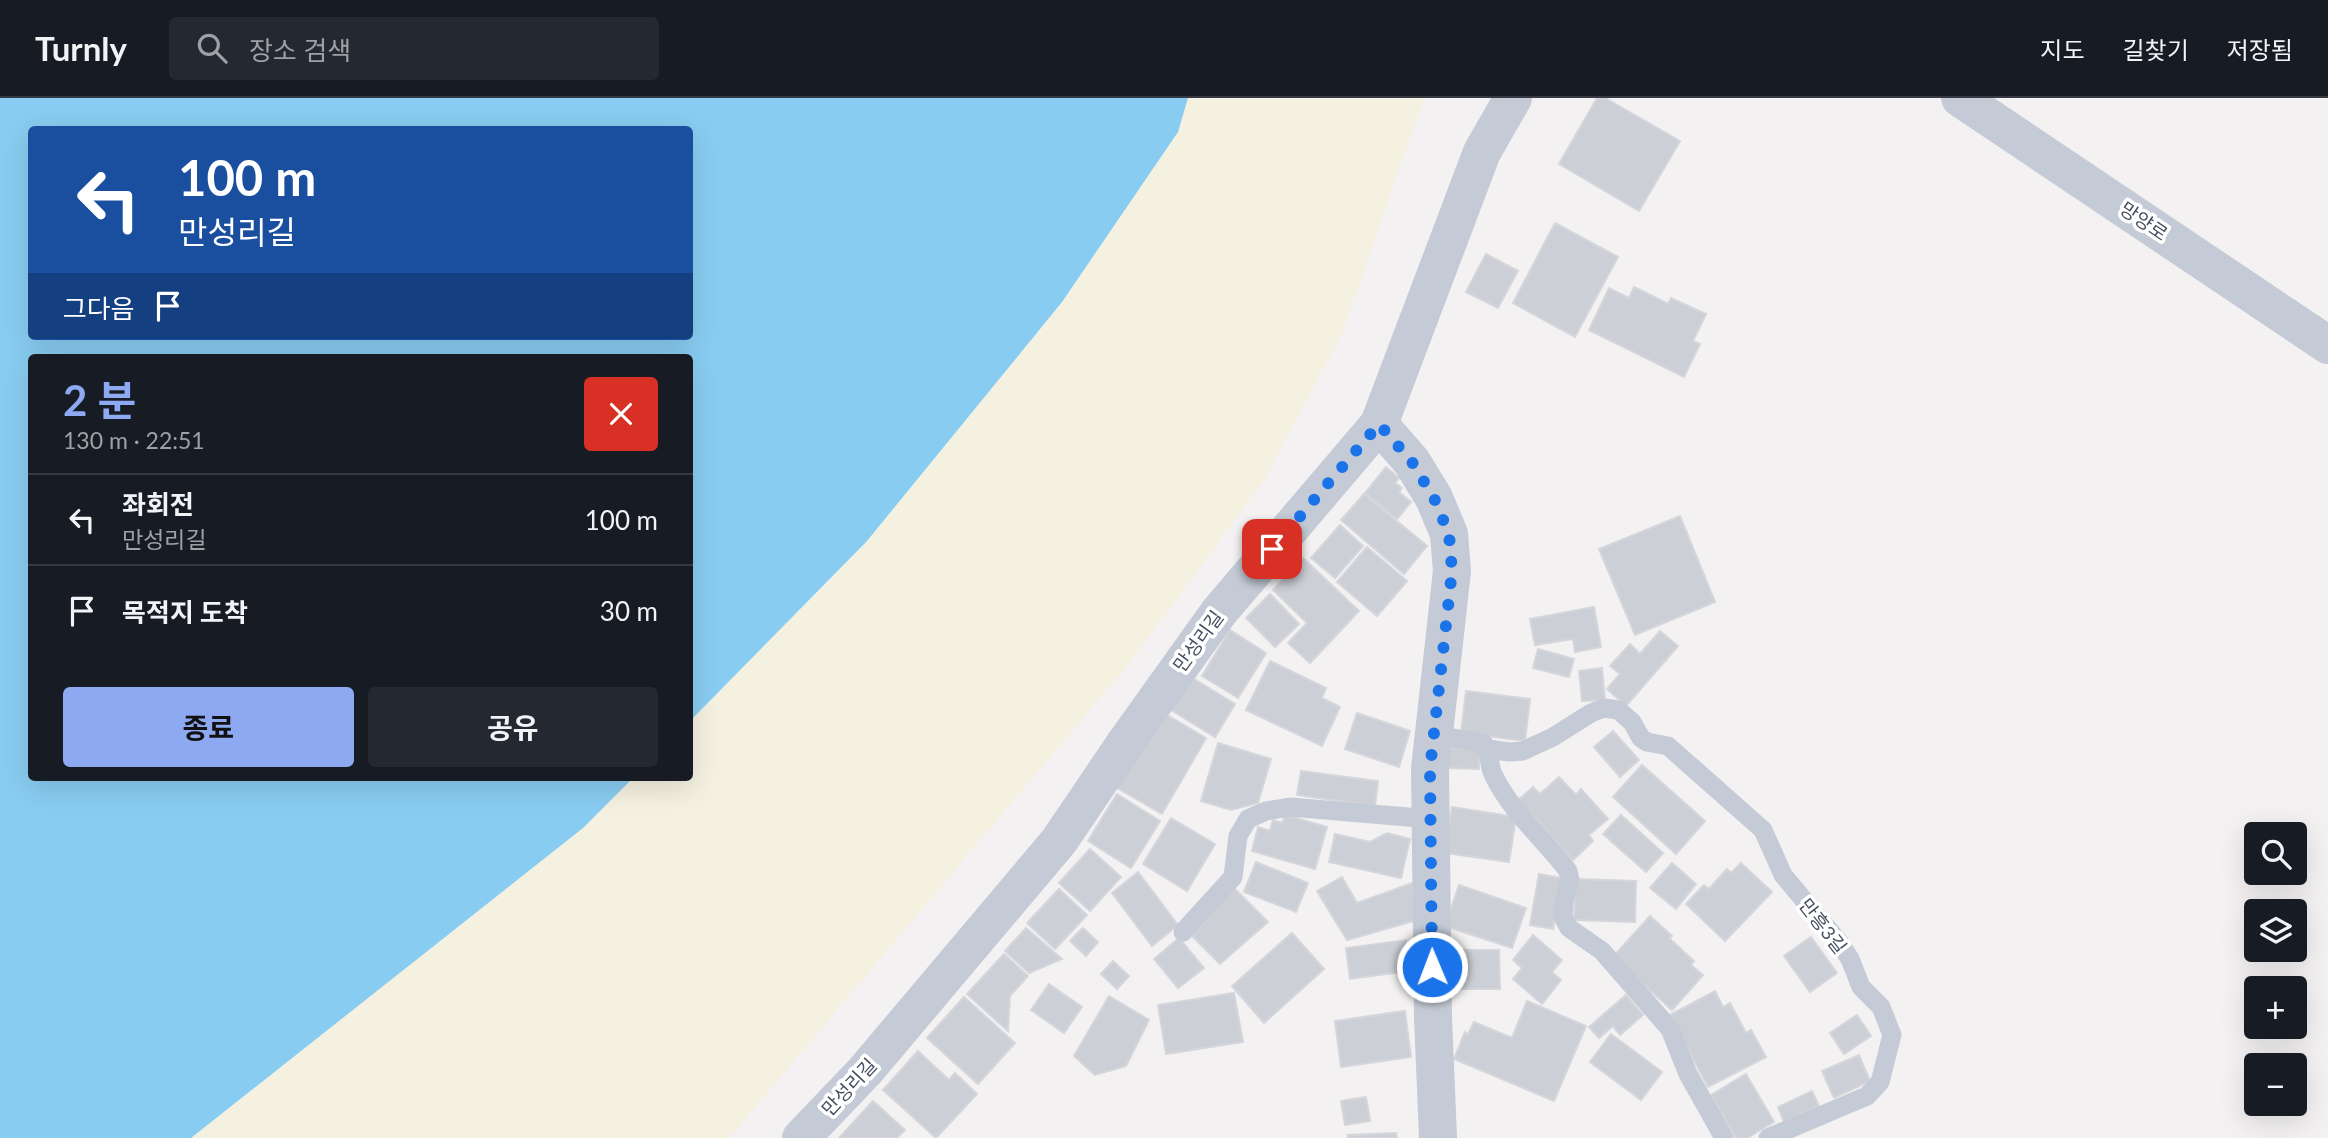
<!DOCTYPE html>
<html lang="ko">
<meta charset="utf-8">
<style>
:root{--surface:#171b24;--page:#242831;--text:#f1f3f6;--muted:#9ea1a6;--line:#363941;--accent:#8ca9f2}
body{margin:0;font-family:Lato,"Noto Sans KR",sans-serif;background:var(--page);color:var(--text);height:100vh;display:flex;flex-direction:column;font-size:26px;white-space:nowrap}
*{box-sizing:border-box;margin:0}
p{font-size:23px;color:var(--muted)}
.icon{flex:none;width:38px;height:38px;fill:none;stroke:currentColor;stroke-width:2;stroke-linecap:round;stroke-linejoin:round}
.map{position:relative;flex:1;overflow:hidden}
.panel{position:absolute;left:28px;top:256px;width:665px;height:427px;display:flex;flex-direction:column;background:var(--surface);border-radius:7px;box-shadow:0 7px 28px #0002}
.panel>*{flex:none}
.guide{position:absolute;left:28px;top:28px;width:665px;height:214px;border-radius:7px;box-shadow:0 7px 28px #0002;background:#1a4fa0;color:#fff;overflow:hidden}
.fabs{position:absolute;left:2244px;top:724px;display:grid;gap:14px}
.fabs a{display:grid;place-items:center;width:63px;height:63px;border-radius:7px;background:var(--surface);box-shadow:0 7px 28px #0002;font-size:35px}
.pin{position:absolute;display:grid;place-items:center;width:60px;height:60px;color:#fff;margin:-30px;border-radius:14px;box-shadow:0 4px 10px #0006}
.me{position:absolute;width:77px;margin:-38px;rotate:359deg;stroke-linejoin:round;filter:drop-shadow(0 0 5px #0008)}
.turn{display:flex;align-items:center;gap:24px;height:147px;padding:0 35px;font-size:32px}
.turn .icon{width:91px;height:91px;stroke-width:2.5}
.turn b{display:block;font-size:49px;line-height:60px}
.then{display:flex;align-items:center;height:66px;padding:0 35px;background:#0003;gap:14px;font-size:26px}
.round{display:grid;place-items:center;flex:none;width:74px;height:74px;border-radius:7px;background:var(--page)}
.head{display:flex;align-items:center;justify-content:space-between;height:119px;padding:0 35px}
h1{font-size:42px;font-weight:700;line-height:52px;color:var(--accent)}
.primary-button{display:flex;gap:14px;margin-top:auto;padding:14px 35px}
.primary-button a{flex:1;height:80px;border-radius:7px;background:var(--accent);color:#111;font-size:28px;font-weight:700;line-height:80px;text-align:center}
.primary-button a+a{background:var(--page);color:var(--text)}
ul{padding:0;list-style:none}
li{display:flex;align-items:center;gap:21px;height:91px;padding:0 35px;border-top:2px solid var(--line)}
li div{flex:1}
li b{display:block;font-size:26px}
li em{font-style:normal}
header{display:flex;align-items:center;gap:42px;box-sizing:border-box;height:98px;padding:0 35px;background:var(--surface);border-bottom:2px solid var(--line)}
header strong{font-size:33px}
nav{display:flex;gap:38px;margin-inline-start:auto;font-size:24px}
.search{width:490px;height:63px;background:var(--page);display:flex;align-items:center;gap:18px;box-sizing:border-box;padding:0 24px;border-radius:7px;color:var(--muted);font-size:26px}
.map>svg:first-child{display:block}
.sand{fill:#f5f1e1}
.water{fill:#89ccf1;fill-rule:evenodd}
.building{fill:#cdcfd6;stroke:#d5d6dc;stroke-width:2}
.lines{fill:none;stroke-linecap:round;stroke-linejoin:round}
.service{stroke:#c4cbd6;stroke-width:19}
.minor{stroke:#c4cbd6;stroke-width:38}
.tertiary{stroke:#c4cbd6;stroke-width:38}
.route{stroke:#1a73e8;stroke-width:12;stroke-dasharray:0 21.6}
.labels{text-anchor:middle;stroke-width:7;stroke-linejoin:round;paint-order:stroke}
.street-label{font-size:19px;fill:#475060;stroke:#fff}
</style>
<header>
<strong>Turnly</strong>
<div class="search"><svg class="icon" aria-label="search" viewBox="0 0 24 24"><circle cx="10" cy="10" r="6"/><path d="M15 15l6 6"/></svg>장소 검색</div>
<nav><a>지도</a><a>길찾기</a><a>저장됨</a></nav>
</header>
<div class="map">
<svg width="2328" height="1040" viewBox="0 0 2328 1040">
<rect width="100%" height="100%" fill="#f3f1f1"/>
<!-- sand -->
<path class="sand" d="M1188,0H1424L1341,238L1264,382L1132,562L729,1040H191L583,730L634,679H690V623L867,443L1062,204L1178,34Z"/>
<!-- water -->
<path class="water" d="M0,0H1188L1178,34L1062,204L867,443L690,623V259H32V679H634L583,730L191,1040H0ZM32,32H690V238H32Z"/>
<!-- building -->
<path class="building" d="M1597,0H1605L1680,43L1639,113L1559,66Z
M1555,125L1618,159L1575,239L1513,205Z
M1486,156L1518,173L1498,210L1466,194Z
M1634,189L1668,206L1671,200L1706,216L1693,243L1700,246L1684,279L1589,232L1609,190L1629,200Z
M1386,369L1399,380L1395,385L1402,390L1399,394L1411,404L1397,421L1365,395Z
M1364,396L1427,448L1404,476L1341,422Z
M1680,418L1715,504L1635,537L1599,451Z
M1340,427L1363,448L1335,480L1311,460Z
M1367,449L1407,483L1377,518L1337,484Z
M1303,460L1359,513L1310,565L1288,545L1307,525L1273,492Z
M1270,496L1299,526L1275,549L1246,520Z
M1594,509L1601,549L1575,554L1573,541L1535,547L1530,521Z
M1230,532L1266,555L1238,600L1202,578Z
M1660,533L1678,548L1626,608L1607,591L1620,576L1610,568L1630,546L1640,556Z
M1538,551L1574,561L1569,579L1533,570Z
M1270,563L1326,590L1322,600L1340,609L1322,648L1246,612Z
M1602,570L1605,602L1582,603L1579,573Z
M1191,579L1235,606L1215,639L1171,612Z
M1466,593L1530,601L1525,643L1461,635Z
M1162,614L1206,640L1162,716L1117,690Z
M1357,615L1410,633L1399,669L1345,651Z
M1613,633L1639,662L1620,679L1594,649Z
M1218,645L1271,661L1258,705L1231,712L1201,703Z
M1445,650L1479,651V671L1444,670Z
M1642,667L1705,723L1676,756L1613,699Z
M1301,673L1378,683L1375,708L1297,697Z
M1559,679L1576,697L1581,691L1608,721L1589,737L1593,743L1573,762L1518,702L1533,689L1540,696Z
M1117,696L1160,723L1131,770L1088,743Z
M1452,709L1516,719L1509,764L1445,755Z
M1285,717L1327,729L1315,771L1252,753L1258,729L1270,733L1273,722L1282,725Z
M1621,717L1663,755L1646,774L1603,736Z
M1171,720L1215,746L1187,793L1143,766Z
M1387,735L1410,741L1401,780L1329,764L1335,736L1370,744Z
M1090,751L1121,779L1090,813L1059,785Z
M1256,764L1308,785L1296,814L1244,794Z
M1672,765L1696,786L1676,811L1650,790Z
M1741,765L1772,794L1725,843L1686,806L1704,787L1709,791L1727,771L1731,775Z
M1138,774L1178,827L1152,848L1112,795Z
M1539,776L1562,780L1553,831L1530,827Z
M1342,779L1357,805L1412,785L1417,822L1347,842L1317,793Z
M1576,781L1636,783L1635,824L1574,822Z
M1459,787L1526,810L1512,850L1445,828Z
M1234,790L1268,824L1220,866L1192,838Z
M1059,791L1087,817L1055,851L1027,825Z
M1650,818L1672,838L1669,840L1694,863L1691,867L1703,877L1672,912L1613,859Z
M1026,830L1062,861L1029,875L1005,853Z
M1083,830L1098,844L1086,858L1070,843Z
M1292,835L1324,871L1264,925L1232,888Z
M1533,837L1562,862L1552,874L1561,882L1542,906L1513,881L1522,870L1513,862Z
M1811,839L1837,875L1810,894L1784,858Z
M1179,840L1204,870L1178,890L1154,861Z
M1406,842L1410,873L1350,881L1346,850Z
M1449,852H1499L1500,891H1448Z
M1004,856L1028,878L1010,898L1008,933L967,896Z
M1113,863L1129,878L1117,891L1101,876Z
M1049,886L1082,909L1064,935L1031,912Z
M1715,893L1723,909L1730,905L1746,935L1751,932L1766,959L1708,989L1670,917Z
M1234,895L1243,944L1166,956L1158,907Z
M1626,897L1643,917L1620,937L1613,928L1599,940L1589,929Z
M1109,898L1149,922L1126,968L1095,977L1074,958Z
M964,899L1015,945L978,986L927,940Z
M1527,903L1586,928L1554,1003L1454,961L1465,934L1468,936L1474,924L1512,940Z
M1405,913L1411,959L1341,969L1335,923Z
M1857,917L1871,938L1844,956L1830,935Z
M1611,936L1662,974L1641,1002L1590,964Z
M918,953L949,982L955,975L977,996L936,1040L883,992Z
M1859,957L1870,983L1834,1000L1822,973Z
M1746,976L1774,1024L1747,1040H1736L1711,997Z
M1812,993L1819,1008L1784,1024L1778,1009Z
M1366,999L1370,1023L1345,1027L1341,1003Z
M873,1003L905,1032L897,1040H839Z
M1396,1035L1397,1040H1348V1037Z"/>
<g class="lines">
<!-- service -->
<path class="service" d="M1434,637L1483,645C1491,655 1488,666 1493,676C1510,713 1544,741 1568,773L1570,782L1564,804L1563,819L1569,830L1602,853L1670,931L1688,976L1724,1040
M1488,651L1509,654L1523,653L1553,639L1591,615L1604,610L1618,612L1632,624L1641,640L1647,644L1668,648L1763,732L1783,777L1839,844L1850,861L1861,889L1881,909L1892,937L1880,984L1867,998L1768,1040
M1183,834L1233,779L1238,738L1248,721L1266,713L1290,709L1431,721"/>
<!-- minor -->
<path class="minor" d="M1379,326L1412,364L1434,400L1449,436L1452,473L1430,671L1433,919L1438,1040"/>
<!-- tertiary -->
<path class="tertiary" d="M1960,0L2328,247
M801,1040L865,973L1059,743L1126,644L1219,514L1379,326L1482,54L1513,0"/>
</g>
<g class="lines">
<!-- route -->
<path class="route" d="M1272,451L1379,326L1412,364L1434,400L1449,436L1452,473L1430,671L1432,869"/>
</g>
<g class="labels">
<!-- street labels -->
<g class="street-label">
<text transform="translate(2144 123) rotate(34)" y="7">망양로</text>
<text transform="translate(1198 543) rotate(-54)" y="7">만성리길</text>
<text transform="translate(1823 828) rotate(52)" y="7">만흥3길</text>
<text transform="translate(849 989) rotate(-47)" y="7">만성리길</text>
</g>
</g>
</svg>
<div class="fabs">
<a><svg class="icon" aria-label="search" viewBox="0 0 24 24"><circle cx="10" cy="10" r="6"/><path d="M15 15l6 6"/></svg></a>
<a><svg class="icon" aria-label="layers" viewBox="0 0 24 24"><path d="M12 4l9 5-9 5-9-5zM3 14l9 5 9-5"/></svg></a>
<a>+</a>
<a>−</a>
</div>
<div class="pin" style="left:1272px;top:451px;background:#d93025"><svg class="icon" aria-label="arrive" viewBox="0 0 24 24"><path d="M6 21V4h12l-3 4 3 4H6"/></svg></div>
<svg class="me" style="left:1432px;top:869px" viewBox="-20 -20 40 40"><circle r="17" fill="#1a73e8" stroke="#fff" stroke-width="3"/><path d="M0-11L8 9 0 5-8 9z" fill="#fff"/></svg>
<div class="guide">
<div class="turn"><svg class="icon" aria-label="left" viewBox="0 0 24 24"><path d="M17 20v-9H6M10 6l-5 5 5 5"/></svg><div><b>100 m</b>만성리길</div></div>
<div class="then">그다음<svg class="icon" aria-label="arrive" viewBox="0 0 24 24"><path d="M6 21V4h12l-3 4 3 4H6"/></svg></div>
</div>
<section class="panel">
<div class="head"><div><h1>2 분</h1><p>130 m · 22:51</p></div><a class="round" style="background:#d93025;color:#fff"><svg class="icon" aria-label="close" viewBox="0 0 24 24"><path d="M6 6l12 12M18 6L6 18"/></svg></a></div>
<ul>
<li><svg class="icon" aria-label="left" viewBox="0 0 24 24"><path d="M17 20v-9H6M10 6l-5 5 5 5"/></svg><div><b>좌회전</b><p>만성리길</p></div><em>100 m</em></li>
<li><svg class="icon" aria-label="arrive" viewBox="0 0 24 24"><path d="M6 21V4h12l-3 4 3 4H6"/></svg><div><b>목적지 도착</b></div><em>30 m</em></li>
</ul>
<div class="primary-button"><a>종료</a><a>공유</a></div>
</section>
</div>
